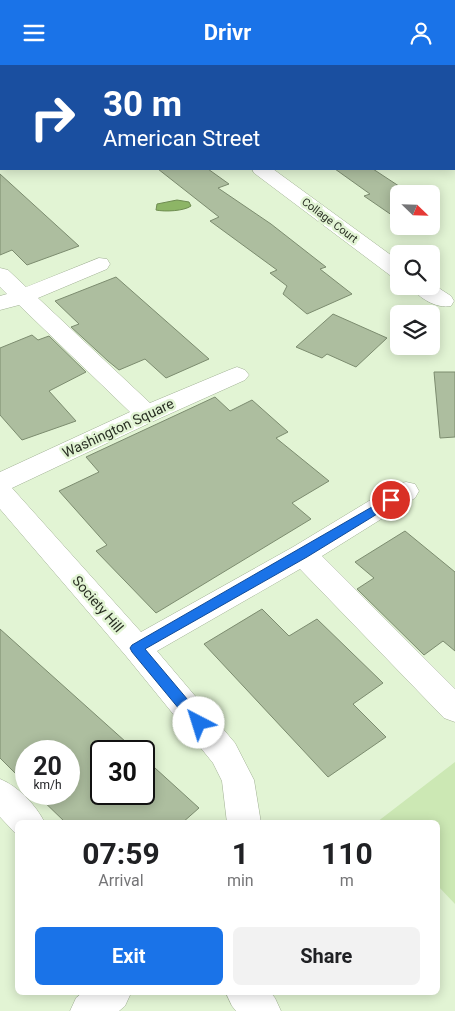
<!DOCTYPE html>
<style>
:root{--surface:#fff;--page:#f2f2f2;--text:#202124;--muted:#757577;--accent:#1a73e8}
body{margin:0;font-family:Roboto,sans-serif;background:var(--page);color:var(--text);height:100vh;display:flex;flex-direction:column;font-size:19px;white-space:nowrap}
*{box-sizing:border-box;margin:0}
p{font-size:16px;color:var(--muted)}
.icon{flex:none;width:28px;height:28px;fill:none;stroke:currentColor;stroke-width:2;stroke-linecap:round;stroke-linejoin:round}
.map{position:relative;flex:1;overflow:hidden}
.drawer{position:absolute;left:15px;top:755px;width:425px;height:175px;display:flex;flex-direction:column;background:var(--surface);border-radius:8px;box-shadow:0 2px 12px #0003}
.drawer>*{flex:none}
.hud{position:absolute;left:0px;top:0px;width:455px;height:105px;box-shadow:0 2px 12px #0003;background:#1a4fa0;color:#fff;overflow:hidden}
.needle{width:32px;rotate:113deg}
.tools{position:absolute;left:390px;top:120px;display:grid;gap:10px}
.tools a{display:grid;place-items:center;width:50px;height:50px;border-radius:8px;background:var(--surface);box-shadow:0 2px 12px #0003;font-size:25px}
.speed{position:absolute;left:15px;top:675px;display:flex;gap:10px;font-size:25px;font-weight:700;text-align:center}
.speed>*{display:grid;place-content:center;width:65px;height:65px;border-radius:50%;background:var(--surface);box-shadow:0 2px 12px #0003;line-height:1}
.speed small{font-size:12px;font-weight:400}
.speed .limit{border:2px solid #111;border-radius:8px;background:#fff;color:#111}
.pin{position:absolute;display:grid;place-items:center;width:42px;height:42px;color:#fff;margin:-21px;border:2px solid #fff;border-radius:50%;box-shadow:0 1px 5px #0007}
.me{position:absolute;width:55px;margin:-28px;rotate:320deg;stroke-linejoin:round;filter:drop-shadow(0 0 4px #0008)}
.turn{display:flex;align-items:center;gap:18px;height:105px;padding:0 20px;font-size:22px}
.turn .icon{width:65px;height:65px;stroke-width:2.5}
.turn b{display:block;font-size:35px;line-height:42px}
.eta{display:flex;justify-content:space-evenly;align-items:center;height:85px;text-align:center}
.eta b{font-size:30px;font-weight:700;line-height:35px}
.cta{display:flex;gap:10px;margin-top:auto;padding:10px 20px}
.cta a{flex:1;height:58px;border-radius:8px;background:var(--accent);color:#fff;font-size:20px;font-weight:700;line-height:58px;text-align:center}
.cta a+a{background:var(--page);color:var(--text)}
header{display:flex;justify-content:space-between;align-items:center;height:65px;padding:0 20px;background:var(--accent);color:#fff;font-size:22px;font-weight:700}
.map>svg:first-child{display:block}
.green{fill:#cce8b4}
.water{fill:#8db566;stroke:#6f8d52}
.building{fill:#adbe9f;stroke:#7c8c6f}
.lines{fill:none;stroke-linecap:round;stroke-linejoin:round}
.minor-casing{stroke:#a1b194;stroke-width:1}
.minor{fill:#fff;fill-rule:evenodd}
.route{fill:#1a73e8;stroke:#114b97}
.labels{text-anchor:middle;stroke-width:5;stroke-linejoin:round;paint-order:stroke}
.far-street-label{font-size:11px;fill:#292f23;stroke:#e2f4d4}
.street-label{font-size:14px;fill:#292f23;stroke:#e2f4d4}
</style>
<header><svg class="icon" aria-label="menu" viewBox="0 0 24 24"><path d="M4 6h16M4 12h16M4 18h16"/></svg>Drivr<svg class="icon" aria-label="person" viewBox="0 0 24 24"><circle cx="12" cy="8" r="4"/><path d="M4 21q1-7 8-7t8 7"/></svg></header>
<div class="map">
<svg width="455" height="946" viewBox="0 0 455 946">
<rect width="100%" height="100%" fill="#e2f4d4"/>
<!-- green -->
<path class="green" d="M455,697V839L438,821V758L377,757Z"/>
<!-- water -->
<path class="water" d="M177,135L189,137L191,141C184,146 165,147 156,145L157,139Z"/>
<!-- building -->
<path class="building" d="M158,104H208L229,119L218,123L271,159L326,202L320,204L352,229L307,249L283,229L287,221L270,208L277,205L210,156L219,152Z
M335,104H373L411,129H399V155L364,131L370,129Z
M0,109L79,181L27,200L12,185L0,190Z
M116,212L209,294L166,313L145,294L119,305L108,296L71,262L79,259L55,236Z
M333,249L387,273L356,302L327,289L322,293L296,282Z
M32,270L38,275L49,271L86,307L49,326L76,356L22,375L0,350V283Z
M434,307H455V372L440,373Z
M215,332L230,346L252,335L288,367L276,373L329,416L292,438L311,454L156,548L96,486L107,480L59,426L99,407L86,392Z
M405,466L455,507V586L443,576L424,590L357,524L374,513L355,497Z
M262,544L289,571L317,554L383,618L353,639L386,672L328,712L204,579Z
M0,564L136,686H101V729H144V693L199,743L182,758H66L36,729H69V686H26V719L0,693Z"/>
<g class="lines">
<!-- minor casing -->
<g class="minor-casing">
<path id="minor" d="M113,0H131L132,1H114Z
M454,13H455V23H454Z
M252,104H273L399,196V212L391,211L254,108Z
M99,193L107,194L110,199L107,204L38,233L150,338L229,305L237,302L245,305L249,310L245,315L156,355L12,423L141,567L293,482L397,419L406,417L415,419L419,426L415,433L322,491L455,624V657L444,653L300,504L157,586L235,678L254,715L261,758H227L222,716L213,698L126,591L0,444V407L130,347L19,240L0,245V231L7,229L0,222V203L8,205L26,222Z
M431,218L451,231L454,236L451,241C436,244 419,233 410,221H431Z
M0,714C18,721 36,740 45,758H18V769H16L0,752Z
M82,928H131L125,941L119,946H70L76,933Z
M226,928H271L275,933L281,946H236L232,941Z"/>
</g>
<!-- minor -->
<use href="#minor" class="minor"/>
</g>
<!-- route -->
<path class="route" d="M391,431L395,432L397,435L395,438L307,492L145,584L204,654L206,658L204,662L199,663L194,662L132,587L130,583L132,580Z"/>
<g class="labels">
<!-- far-street labels -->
<g class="far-street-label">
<text transform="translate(330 155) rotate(37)" y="4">Collage Court</text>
</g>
<!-- street labels -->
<g class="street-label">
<text transform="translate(118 363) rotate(-25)" y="5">Washington Square</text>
<text transform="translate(98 539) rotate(49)" y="5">Society Hill</text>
</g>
</g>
</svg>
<div class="tools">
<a><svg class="needle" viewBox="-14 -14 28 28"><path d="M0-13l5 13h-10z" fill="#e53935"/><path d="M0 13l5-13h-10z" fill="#757577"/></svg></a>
<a><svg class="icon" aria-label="search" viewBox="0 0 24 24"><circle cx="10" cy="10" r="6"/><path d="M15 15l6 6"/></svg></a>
<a><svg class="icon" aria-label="layers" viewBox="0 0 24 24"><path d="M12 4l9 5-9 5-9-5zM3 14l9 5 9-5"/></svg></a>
</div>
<div class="speed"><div>20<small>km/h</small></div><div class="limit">30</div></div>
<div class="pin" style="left:391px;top:435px;background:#d93025"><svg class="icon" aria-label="arrive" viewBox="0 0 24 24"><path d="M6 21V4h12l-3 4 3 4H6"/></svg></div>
<svg class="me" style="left:199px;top:658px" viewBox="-20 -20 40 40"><circle r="19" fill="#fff"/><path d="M0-13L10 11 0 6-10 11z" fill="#1a73e8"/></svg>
<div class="hud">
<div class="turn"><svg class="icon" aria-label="right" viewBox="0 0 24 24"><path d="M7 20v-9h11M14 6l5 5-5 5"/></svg><div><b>30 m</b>American Street</div></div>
</div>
<section class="drawer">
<div class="eta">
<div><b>07:59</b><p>Arrival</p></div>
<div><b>1</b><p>min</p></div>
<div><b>110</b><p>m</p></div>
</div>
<div class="cta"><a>Exit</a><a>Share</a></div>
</section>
</div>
